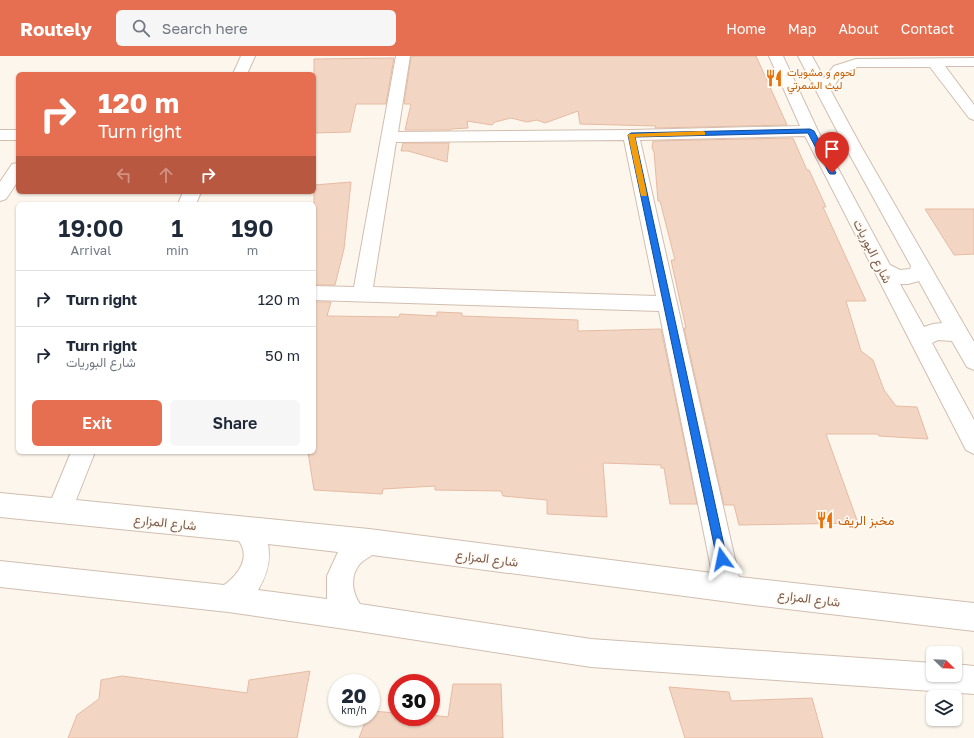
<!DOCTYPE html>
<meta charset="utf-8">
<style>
:root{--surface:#fff;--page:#f6f6f7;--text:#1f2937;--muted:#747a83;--line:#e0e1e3;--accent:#e76f51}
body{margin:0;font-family:"Golos Text",Vazirmatn,sans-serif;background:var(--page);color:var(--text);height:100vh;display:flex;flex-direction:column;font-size:15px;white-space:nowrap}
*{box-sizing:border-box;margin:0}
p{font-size:13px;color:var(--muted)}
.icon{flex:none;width:22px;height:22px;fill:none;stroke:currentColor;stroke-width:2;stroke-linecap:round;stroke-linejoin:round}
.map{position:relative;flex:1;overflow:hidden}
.side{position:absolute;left:16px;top:146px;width:300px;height:252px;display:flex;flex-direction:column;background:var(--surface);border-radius:6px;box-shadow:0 1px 3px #0004}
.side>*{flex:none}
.banner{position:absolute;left:16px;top:16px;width:300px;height:122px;border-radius:6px;box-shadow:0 1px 3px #0004;background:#e76f51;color:#fff;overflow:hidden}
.needle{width:26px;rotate:113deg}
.controls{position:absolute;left:926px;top:590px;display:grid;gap:8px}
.controls a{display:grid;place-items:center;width:36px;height:36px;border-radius:6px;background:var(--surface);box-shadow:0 1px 3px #0004;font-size:20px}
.speed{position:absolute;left:328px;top:618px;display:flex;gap:8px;font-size:20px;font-weight:700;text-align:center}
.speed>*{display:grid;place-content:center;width:52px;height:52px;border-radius:50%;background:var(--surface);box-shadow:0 1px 3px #0004;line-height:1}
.speed small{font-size:10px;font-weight:400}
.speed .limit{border:6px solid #d22;background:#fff;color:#111}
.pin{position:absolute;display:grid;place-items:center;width:34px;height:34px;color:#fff;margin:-41px -17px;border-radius:50% 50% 50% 0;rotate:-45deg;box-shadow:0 0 4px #0007}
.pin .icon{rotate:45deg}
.me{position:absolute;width:44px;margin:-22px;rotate:348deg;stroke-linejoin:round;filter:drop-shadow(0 0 3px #0008)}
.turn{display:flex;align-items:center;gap:14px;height:84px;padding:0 16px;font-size:18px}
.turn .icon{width:52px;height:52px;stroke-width:2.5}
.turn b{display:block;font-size:28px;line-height:34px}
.lanes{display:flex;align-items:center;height:38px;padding:0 16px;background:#0003;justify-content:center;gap:20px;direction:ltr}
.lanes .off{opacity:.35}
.eta{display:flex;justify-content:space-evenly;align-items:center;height:68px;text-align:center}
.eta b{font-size:24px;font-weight:600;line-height:28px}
.cta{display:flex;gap:8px;margin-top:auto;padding:8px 16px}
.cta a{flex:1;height:46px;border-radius:6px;background:var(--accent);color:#fff;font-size:16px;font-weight:600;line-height:46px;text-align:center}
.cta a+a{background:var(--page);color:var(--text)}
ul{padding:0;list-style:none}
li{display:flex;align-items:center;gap:12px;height:56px;padding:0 16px;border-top:1px solid var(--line)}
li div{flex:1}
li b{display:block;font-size:15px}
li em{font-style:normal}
header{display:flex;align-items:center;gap:24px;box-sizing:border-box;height:56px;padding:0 20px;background:var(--accent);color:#fff}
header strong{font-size:19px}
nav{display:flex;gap:22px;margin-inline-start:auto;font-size:14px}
.search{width:280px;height:36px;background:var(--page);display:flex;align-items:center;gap:10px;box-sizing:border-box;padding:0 14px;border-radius:6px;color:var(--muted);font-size:15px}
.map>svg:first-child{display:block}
.building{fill:#f3d5c3;stroke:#e6bba3}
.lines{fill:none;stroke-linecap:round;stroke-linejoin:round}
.minor-casing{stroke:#d1beb0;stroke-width:2}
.minor{fill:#fff;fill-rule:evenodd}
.route{fill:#1a73e8;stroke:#114b97}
.slow{fill:#f59e0b}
.labels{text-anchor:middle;stroke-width:3.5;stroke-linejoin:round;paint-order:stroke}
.far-food-label{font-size:11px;fill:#c56008;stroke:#fffaf3;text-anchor:start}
.street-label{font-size:13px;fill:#7a5c4d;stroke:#fffaf3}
.food-label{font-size:13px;fill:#c56008;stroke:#fffaf3;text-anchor:start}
</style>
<header>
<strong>Routely</strong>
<div class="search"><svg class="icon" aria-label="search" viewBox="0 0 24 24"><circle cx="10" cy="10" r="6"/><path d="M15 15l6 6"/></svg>Search here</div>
<nav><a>Home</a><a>Map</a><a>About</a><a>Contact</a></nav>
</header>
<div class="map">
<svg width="974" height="682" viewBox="0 0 974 682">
<rect width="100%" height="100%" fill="#fdf6ec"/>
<!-- building -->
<path class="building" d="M415,0H756L787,69L655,72L656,70L580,68L578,55L545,67L537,64L527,66L511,62L495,66L492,69L467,65L468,72L451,73V74H405L411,48H404L411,1Z
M394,2L386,48H356L350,76L314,77V3Z
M793,82L807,114H809L826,151H823L866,245H846L861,295L873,304L884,334L896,350L917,351L928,383L879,380L878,378H826L858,467L739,469L734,449H724L684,272H686L671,204H675L660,145H658L654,96L652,92L653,85Z
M403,87H449L447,106L408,95H401Z
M351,126L344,193L335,229H314V129Z
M925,153H974V198L954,199Z
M314,246H331L327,260L399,261L400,258L437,260V256L462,257V260L578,264V275L661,273L697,448H670L664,412H661V409L603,407L607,461L547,458V444L503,440L501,435L435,434V430L383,433L382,438L314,434L308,396H314Z
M310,615L297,682H68L77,659L99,643L101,624L122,620L247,637L249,624Z
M453,628H501L503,682H359L367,661H371V655L397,657V661H431V659L448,661Z
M669,631L729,636L731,645L812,642L823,682H685Z"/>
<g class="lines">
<!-- minor casing -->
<g class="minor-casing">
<path id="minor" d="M241,0H255L247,18H233Z
M396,0H410L398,76L631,74L800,70L769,0H783L818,75L890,209L900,214L910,213L911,210L846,92L798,0H812L824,22L834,10L856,3L974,2V10H945L974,49V64L969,62L930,11H857L841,19L831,35L862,92L974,286V314L967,311L952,285L938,284L932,287L974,364V398L966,394L805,80L640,84L739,521L974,547V575L745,548L372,499C368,502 362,505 359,509C350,521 352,536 360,548L591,583L933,607V619H955V608L974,610V638L591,611L352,574L228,556L0,531V505L224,529C238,519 251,502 239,485L0,461V437L52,442L71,396H95L76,444L369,473L712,517L659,255L314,244V230L354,231ZM624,84L656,240L373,231L396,86ZM919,225L942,267L933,268L924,271L900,228H908ZM268,488L338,496L327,520V543L258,534C267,519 271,505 268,488Z
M0,74H18V84H0Z
M18,107V125L6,143L0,145V126L12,108Z
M183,136H201L196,148H178Z"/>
</g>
<!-- minor -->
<use href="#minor" class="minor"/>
</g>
<!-- route -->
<path class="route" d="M810,73L814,75L836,117L835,118H830L829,117L808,77L635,81L727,503L726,506L722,508L718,506L717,503L628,79L631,77Z"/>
<!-- slow -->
<path class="slow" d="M703,75L705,76V79L635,81L647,139L646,140H641L628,79L629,78Z"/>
<!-- icons -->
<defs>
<g id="restaurant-bare" transform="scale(1.38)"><path d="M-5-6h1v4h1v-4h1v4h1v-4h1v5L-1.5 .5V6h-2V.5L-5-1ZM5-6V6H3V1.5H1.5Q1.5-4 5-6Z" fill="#e8710a" stroke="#fffaf3" stroke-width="2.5" paint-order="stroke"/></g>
</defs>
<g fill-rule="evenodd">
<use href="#restaurant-bare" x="774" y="22"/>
<use href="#restaurant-bare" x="825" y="464"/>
</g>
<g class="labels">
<!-- far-food labels -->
<g class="far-food-label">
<text x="787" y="20">لحوم و مشويات<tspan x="787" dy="13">ليث الشمرتي</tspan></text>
</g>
<!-- street labels -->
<g class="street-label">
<text transform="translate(873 195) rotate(63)" y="5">شارع البوريات</text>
<text transform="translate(165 466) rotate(6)" y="5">شارع المزارع</text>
<text transform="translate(487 502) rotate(7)" y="5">شارع المزارع</text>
<text transform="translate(809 542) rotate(7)" y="5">شارع المزارع</text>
</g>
<!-- food labels -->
<g class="food-label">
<text x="838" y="469">مخبز الريف</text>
</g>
</g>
</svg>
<div class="controls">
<a><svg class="needle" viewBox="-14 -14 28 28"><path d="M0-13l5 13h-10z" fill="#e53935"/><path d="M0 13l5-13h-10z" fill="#747a83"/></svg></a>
<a><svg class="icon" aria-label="layers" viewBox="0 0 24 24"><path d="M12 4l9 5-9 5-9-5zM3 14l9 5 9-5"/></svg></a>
</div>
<div class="speed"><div>20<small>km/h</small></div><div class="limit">30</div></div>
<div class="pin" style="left:832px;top:117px;background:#d93025"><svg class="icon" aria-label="arrive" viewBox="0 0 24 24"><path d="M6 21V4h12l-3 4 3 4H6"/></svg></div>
<svg class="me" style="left:722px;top:503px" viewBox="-20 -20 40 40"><path d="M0-17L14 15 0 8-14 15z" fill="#1a73e8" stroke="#fff" stroke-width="4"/></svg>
<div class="banner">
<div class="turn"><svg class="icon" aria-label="right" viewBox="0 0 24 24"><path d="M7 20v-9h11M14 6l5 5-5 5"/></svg><div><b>120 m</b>Turn right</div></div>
<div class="lanes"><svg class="icon off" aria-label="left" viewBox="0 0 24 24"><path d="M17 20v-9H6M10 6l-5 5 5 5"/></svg><svg class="icon off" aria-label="ahead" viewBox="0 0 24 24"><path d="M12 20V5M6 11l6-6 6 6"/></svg><svg class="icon" aria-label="right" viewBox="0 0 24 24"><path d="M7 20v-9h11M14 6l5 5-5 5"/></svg></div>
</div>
<section class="side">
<div class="eta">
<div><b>19:00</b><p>Arrival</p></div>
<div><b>1</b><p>min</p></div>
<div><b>190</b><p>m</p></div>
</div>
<ul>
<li><svg class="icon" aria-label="right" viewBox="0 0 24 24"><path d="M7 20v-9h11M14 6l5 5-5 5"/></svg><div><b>Turn right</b></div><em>120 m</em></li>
<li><svg class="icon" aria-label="right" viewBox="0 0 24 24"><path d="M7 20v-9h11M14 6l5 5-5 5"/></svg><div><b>Turn right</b><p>شارع البوريات</p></div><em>50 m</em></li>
</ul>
<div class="cta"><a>Exit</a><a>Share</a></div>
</section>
</div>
